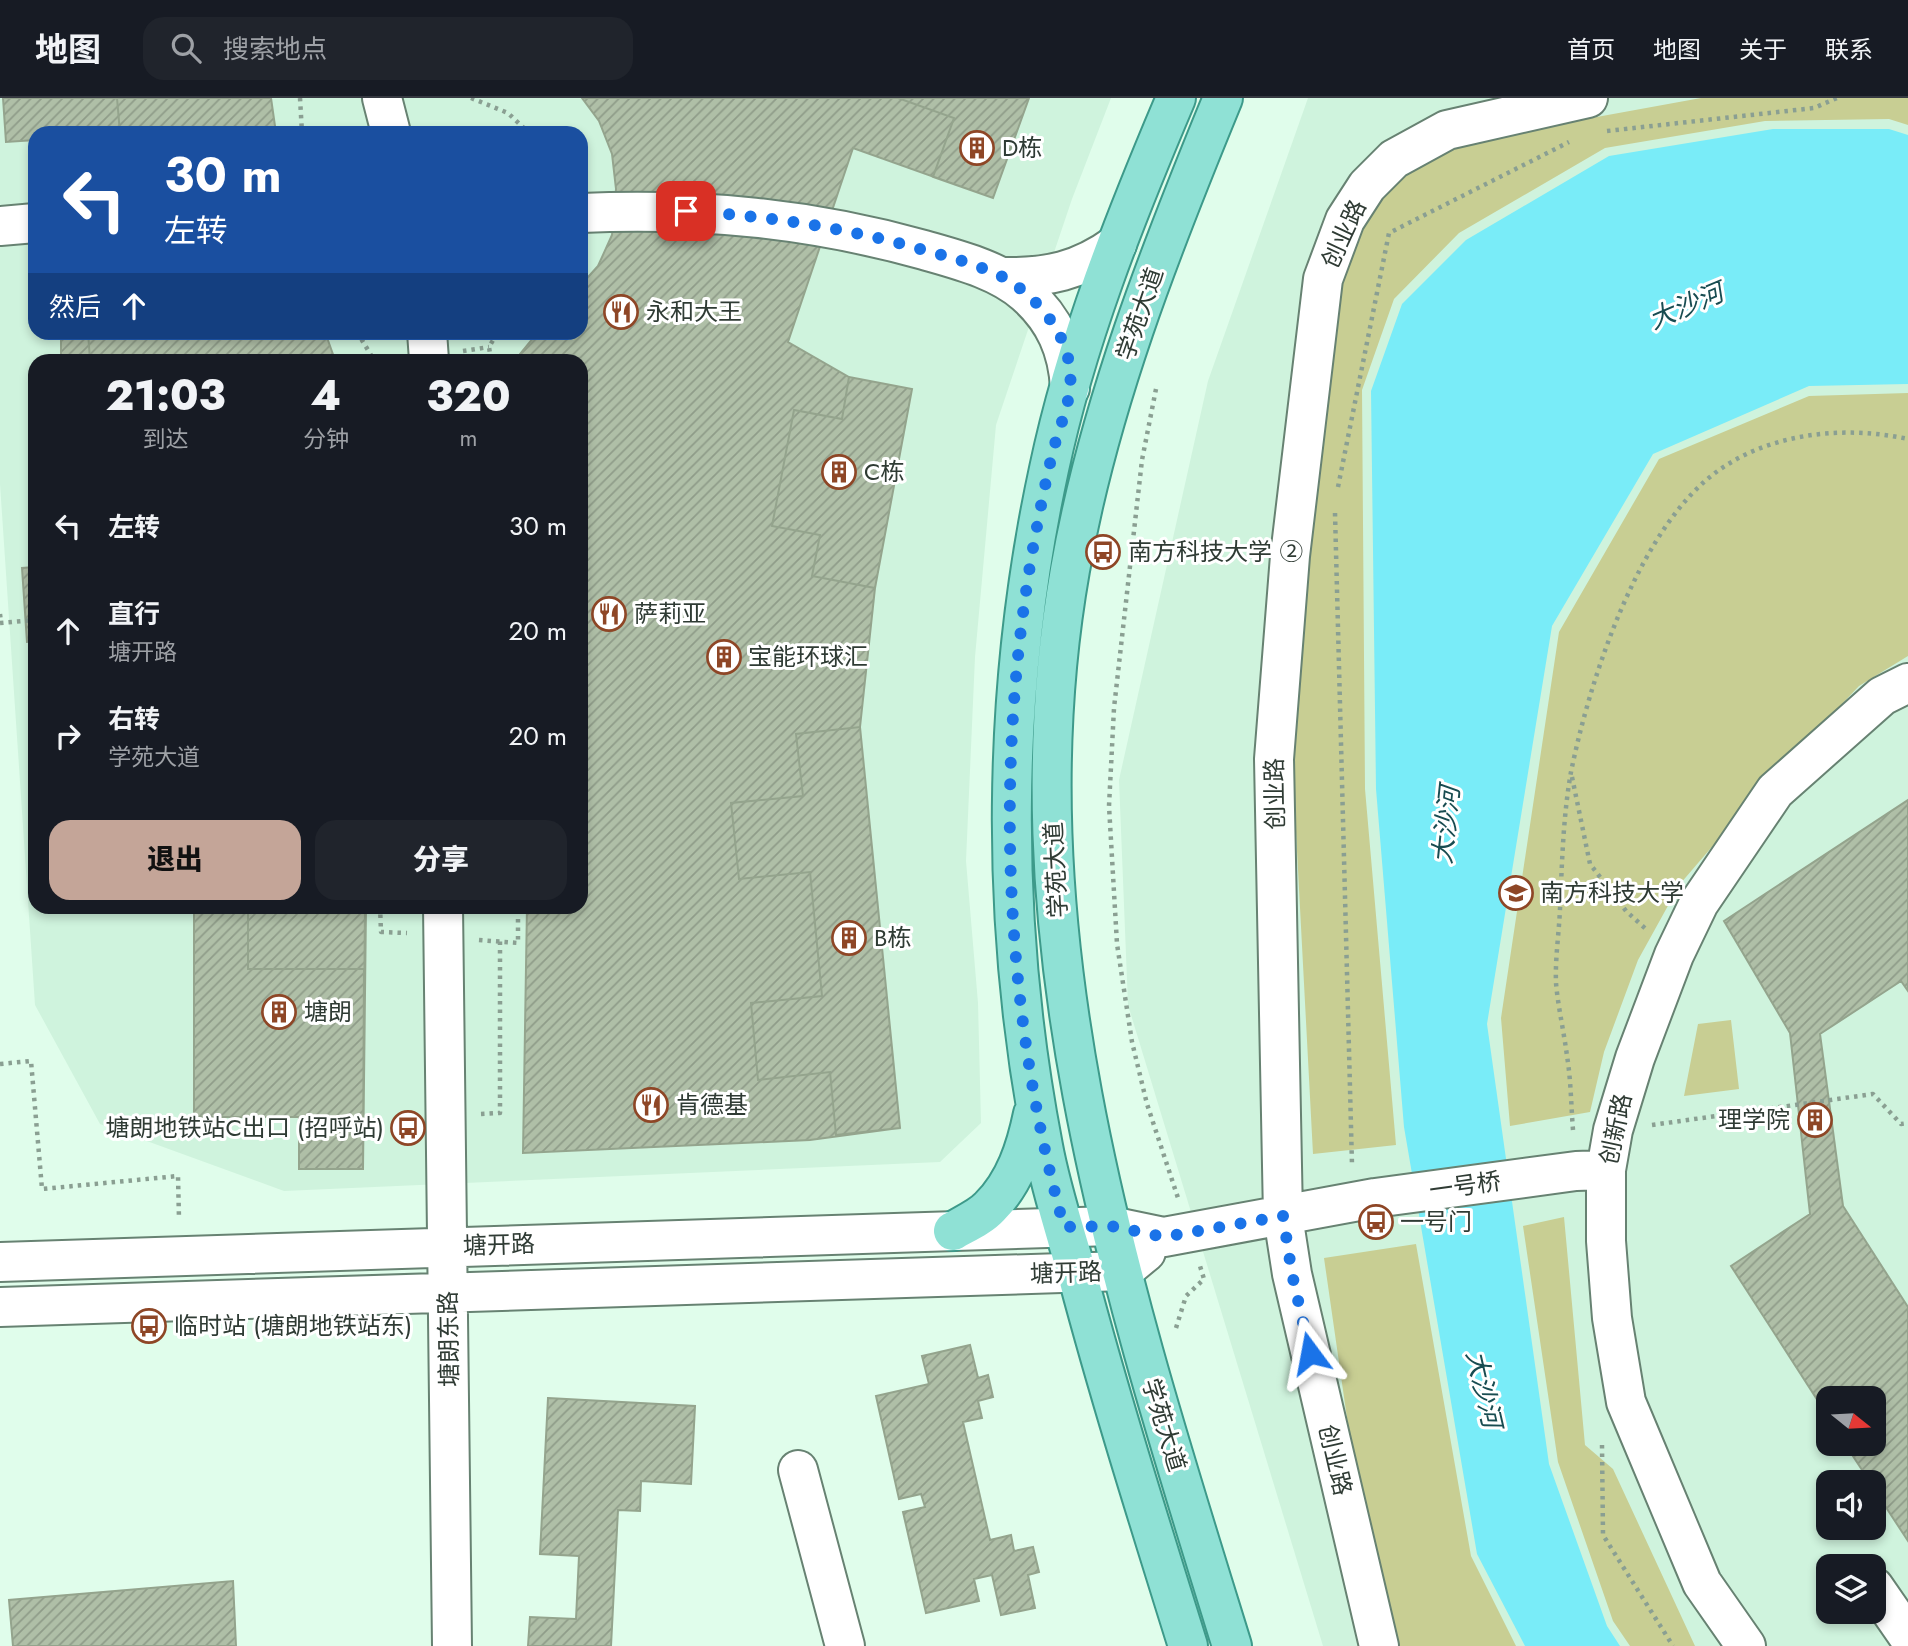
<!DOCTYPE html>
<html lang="zh">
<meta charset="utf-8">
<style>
:root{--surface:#171b24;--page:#20242c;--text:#f1f3f6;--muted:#9ea1a6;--line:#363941;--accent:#c4a598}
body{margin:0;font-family:Jost,"Noto Sans SC",sans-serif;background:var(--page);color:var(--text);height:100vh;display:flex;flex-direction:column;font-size:26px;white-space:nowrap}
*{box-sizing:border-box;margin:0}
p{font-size:23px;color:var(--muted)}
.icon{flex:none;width:38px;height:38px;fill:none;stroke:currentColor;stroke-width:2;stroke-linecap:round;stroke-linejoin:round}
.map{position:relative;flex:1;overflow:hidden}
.sheet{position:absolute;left:28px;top:256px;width:560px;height:560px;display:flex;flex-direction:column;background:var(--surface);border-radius:21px;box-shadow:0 4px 10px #0003}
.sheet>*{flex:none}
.guide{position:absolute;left:28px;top:28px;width:560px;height:214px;border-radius:21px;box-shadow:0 4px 10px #0003;background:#1a4fa0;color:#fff;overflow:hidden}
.needle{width:46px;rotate:108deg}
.controls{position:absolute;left:1816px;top:1288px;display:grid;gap:14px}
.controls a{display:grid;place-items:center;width:70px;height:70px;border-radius:14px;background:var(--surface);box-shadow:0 4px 10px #0003;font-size:35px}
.pin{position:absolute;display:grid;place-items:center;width:60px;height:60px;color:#fff;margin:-30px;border-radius:14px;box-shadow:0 4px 10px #0006}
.me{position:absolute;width:77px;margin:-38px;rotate:347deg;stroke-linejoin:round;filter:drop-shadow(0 0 5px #0008)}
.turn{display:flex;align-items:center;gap:24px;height:147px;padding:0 21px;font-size:32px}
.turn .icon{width:91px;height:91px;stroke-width:2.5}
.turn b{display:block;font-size:49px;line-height:60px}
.then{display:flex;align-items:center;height:66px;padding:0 21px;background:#0003;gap:14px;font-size:26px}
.eta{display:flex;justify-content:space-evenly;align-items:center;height:119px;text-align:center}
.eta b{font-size:42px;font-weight:800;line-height:49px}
.button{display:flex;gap:14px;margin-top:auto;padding:14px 21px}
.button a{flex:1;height:80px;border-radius:21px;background:var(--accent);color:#111;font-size:28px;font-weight:800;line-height:80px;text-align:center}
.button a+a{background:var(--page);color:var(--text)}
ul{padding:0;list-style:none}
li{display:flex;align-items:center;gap:21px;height:105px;padding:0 21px}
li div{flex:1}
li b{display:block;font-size:26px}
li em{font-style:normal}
header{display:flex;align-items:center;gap:42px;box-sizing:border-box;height:98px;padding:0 35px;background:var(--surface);border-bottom:2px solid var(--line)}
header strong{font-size:33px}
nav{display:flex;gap:38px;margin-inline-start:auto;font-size:24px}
.search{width:490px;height:63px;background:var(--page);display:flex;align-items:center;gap:18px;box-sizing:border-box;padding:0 24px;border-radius:21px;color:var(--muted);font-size:26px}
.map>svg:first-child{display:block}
.built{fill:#cff3dd;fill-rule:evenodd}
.grass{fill:#c8ce93}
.water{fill:#79ecf8}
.building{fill:url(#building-hatch);stroke:#94a48d;stroke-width:2}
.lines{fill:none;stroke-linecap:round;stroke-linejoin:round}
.minor-casing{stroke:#678272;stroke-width:42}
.major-casing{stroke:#3d9a8a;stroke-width:42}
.path{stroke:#8a9f92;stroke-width:4.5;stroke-dasharray:3.5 5;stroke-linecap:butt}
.minor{stroke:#fff;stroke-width:38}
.major{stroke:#8fe1d5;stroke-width:38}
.route{stroke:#1a73e8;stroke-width:12;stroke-dasharray:0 21.6}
.labels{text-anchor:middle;stroke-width:6;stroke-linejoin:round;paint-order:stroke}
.poi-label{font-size:24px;fill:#2f3b34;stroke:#fff;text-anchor:start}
.street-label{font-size:24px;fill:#2f3b34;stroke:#fff}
.water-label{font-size:26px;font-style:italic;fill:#184c51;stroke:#fff}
</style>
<header>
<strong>地图</strong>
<div class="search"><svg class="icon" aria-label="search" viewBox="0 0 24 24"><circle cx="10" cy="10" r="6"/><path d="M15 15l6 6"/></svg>搜索地点</div>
<nav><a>首页</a><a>地图</a><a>关于</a><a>联系</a></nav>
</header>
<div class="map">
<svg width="1908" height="1548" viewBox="0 0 1908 1548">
<defs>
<pattern id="building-hatch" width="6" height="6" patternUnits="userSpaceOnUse" patternTransform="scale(1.75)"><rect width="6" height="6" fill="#afbfa7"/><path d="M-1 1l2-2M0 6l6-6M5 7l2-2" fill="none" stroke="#8f9c89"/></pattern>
</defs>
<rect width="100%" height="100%" fill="#e0fdeb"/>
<!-- built -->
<path class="built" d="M0,0H1111L1072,101L996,327L975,559L966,763L978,905L981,1025L940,1064L284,1093L100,1026L35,907L0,386ZM35,35H581V234H35ZM35,262H581V808H35Z
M1308,0H1908V1548H1323L1128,907L1119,682L1208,283ZM1829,1300H1874V1346H1829ZM1829,1384H1874V1430H1829ZM1829,1468H1874V1514H1829Z"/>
<!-- grass -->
<path class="grass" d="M1701,0H1908V27L1889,21L1765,23L1605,50L1459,135L1394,201L1362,292L1365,691L1396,1047L1313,1056L1292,658L1303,459L1336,180L1378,96L1448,46Z
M1908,295V558L1859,588L1766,686L1680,786L1638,862L1604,954L1590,1014L1510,1028L1501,920L1559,534L1659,361L1809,298Z
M1731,922L1739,991L1684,998L1698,926Z
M1564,1119L1585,1347L1613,1371L1695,1548H1630L1613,1523L1558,1364L1523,1128Z
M1416,1146L1471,1458L1516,1548H1392L1368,1466L1324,1160Z"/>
<!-- water -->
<path class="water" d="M1773,31H1889L1908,37V286L1809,288L1653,356L1552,528L1487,926L1549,1366L1607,1528L1620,1548H1525L1477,1456L1404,1029L1376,691L1371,293L1402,206L1466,142L1609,58Z"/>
<!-- building -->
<path class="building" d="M3,0H271L276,35H35V42L6,44Z
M3,0H117L120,35H35V42L6,44Z
M3,0H271L276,35H35V42L6,44Z
M582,0H1029L993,100L853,50L788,244L849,279L912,291L875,490L860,629L900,1030L810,1042L523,1055L527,808H581V262H521L520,256L538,234H581V187L598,168L612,137L616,91L612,56L599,23Z
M582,0H1029L993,100L853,50L788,244L849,279L912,291L875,490L860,629L900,1030L810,1042L523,1055L527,808H581V262H521L520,256L538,234H581V187L598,168L612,137L616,91L612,56L599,23Z
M898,0H1029L993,100L933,79L954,20Z
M61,234H325L335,262H61Z
M88,234H325L335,262H90Z
M849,279L912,291L875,490L812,478L820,437L772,428L794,312L842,321Z
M35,469V543L27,544L22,470Z
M35,469V543L27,544L22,470Z
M860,629L900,1030L836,1037L830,974L758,982L751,905L822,898L810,774L739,781L731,705L803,698L796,636Z
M1908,702V893L1901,883L1820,936L1843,1108L1908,1209V1443L1874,1391V1384H1870L1845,1346H1874V1300H1829V1320L1731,1168L1810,1116L1790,935L1724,823Z
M194,808H365L363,1071H299V1019H194Z
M194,808H248V871H364L363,1071H299V1019H194Z
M194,808H366L363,1071H299V1019H194Z
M970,1247L978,1280L988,1277L993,1299L978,1303L982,1320L963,1324L990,1442L1011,1437L1014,1453L1033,1449L1039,1474L1028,1477L1035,1510L1001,1517L992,1477L974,1481L979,1503L926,1515L903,1414L925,1409L921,1396L899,1401L876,1298L929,1286L922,1258Z
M548,1300L695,1308L691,1386L641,1383L640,1413L618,1412L611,1548H528L530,1519L576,1521L579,1458L540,1456Z
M233,1483L236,1548H13L9,1502Z"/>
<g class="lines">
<!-- minor casing -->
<g class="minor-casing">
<path id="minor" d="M382,0L391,35
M581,115C701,110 809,120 924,152C959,162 999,172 1026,196C1055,222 1068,252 1070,290
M0,128L35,125
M1002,179C1047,180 1080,173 1117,146
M427,234L429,262
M443,808L452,1548
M0,1164L1111,1128L1164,1139L1375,1100L1576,1073L1606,1072
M0,1209L1123,1173L1146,1154
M798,1372L845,1548
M1874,1489L1908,1538
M1379,1548L1292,1176L1283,1118L1274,661L1290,458L1323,181L1345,122L1367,88L1394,61L1447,32L1588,0
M1746,1548L1702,1485L1626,1304L1612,1220L1606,1143V1072L1613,1032L1635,960L1674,857L1699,805L1775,693L1882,598L1908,585"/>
</g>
<!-- major casing -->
<g class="major-casing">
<path id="major" d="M1176,0C1125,120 1076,243 1049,371C1001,593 1000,825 1043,1048C1051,1092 1066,1136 1078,1179C1111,1303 1150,1426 1188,1548
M1223,0C1160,153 1099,308 1070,472C1005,839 1125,1202 1232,1548
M953,1133C965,1126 981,1119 990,1109C1015,1084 1026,1050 1033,1016"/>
</g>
<!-- path -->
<path class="path" d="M300,0L302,35
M471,0L508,15L529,35
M1607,33L1814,10L1837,0
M357,234L374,262
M463,253L489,249
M491,262L489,249L498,234
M1156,291L1142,362L1114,610L1109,708L1117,846L1132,944L1147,1006L1178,1100
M1338,389L1389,135L1569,44
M1335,415L1352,1067
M0,516L1,524
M0,525L35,522
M1572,679L1590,766L1626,813L1647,832
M380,808L381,834L407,835
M479,842L518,845V808
M0,966L31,963L42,1091L178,1078L179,1121
M481,1016L500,1015V843
M1652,1027L1873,996L1901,1026L1908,1025
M1573,1032C1571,1007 1571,982 1567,958C1564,934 1558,909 1556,885C1555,861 1559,835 1560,811C1562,766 1563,718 1571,674C1589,585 1634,446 1704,384C1758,336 1839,326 1908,341
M1176,1230L1186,1198L1204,1181L1200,1168
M1602,1347L1603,1437L1673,1548"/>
<!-- minor -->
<use href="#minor" class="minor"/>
<!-- major -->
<use href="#major" class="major"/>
</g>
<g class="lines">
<!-- route -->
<path class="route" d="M686,113C766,118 843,129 920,151C946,158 976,166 1001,178C1024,190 1049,215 1060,238C1068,253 1072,273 1070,290C1068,311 1058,333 1053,353C1045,385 1039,418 1033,450C994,672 1004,912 1064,1129L1111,1128L1164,1139L1283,1118L1292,1176L1310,1255"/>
</g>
<!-- icons -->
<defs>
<g id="building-ring" transform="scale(1.75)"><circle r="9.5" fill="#fff" stroke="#8e4626" stroke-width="1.5"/><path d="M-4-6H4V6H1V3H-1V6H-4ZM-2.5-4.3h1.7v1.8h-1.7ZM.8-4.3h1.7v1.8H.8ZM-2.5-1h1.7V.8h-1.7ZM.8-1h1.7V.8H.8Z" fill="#8e4626"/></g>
<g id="restaurant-ring" transform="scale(1.75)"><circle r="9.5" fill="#fff" stroke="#8e4626" stroke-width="1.5"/><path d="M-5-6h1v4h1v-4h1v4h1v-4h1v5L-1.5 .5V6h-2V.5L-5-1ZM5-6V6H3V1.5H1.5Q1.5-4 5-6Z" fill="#8e4626"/></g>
<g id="bus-ring" transform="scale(1.75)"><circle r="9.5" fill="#fff" stroke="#8e4626" stroke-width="1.5"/><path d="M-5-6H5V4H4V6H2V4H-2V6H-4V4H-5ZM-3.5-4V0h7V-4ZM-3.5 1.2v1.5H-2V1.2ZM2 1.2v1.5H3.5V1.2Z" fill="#8e4626"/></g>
<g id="university-ring" transform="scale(1.75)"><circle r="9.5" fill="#fff" stroke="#8e4626" stroke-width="1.5"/><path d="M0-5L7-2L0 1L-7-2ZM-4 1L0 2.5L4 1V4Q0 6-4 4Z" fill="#8e4626"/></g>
</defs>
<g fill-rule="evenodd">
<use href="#building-ring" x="977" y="50"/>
<use href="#restaurant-ring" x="621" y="214"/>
<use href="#building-ring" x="839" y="374"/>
<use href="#bus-ring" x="1103" y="454"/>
<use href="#restaurant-ring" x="609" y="516"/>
<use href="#building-ring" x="724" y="559"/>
<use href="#university-ring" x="1516" y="795"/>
<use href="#building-ring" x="849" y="840"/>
<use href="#building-ring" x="279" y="914"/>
<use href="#restaurant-ring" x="651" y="1007"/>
<use href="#building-ring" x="1815" y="1022"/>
<use href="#bus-ring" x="408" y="1030"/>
<use href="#bus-ring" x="1376" y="1124"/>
<use href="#bus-ring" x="149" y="1228"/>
</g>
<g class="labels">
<!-- poi labels -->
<g class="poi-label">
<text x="1002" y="58">D栋</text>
<text x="646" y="222">永和大王</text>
<text x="864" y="382">C栋</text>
<text x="1128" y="462">南方科技大学 ②</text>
<text x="634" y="524">萨莉亚</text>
<text x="748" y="567">宝能环球汇</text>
<text x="1540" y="803">南方科技大学</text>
<text x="874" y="848">B栋</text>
<text x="304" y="922">塘朗</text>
<text x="676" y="1015">肯德基</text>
<text x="1790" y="1030" text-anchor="end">理学院</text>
<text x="384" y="1038" text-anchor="end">塘朗地铁站C出口 (招呼站)</text>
<text x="1400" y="1132">一号门</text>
<text x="174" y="1236">临时站 (塘朗地铁站东)</text>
</g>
<!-- street labels -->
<g class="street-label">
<text transform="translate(1344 136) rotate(-65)" y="8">创业路</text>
<text transform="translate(1140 216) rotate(-71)" y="8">学苑大道</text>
<text transform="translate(1275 696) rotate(-91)" y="8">创业路</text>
<text transform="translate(1056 772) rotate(-93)" y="8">学苑大道</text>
<text transform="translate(1616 1031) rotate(-78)" y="8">创新路</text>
<text transform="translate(1465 1088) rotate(-8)" y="8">一号桥</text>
<text transform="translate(499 1147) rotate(-2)" y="8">塘开路</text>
<text transform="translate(1066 1175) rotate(-2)" y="8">塘开路</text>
<text transform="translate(449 1241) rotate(-91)" y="8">塘朗东路</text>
<text transform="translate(1164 1327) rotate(73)" y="8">学苑大道</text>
<text transform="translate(1335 1362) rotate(77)" y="8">创业路</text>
</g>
<!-- water labels -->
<g class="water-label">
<text transform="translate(1686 208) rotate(-23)" y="9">大沙河</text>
<text transform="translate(1446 727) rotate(-84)" y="9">大沙河</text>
<text transform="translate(1484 1291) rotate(77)" y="9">大沙河</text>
</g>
</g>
</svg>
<div class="controls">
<a><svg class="needle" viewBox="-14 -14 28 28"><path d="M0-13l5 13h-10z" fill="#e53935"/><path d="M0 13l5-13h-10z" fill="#9ea1a6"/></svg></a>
<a><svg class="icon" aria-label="sound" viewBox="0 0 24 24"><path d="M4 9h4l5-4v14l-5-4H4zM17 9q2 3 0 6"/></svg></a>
<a><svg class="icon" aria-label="layers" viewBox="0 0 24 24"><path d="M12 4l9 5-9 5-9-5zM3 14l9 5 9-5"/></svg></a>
</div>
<div class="pin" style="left:686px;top:113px;background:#d93025"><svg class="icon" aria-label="arrive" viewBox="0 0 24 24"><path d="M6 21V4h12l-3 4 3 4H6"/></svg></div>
<svg class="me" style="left:1310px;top:1255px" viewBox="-20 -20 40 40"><path d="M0-17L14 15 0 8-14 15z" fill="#1a73e8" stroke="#fff" stroke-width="4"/></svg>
<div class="guide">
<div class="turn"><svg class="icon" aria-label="left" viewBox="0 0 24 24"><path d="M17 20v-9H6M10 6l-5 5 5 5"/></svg><div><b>30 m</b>左转</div></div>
<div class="then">然后<svg class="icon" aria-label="ahead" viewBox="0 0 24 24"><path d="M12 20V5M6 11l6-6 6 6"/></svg></div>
</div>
<section class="sheet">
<div class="eta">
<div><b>21:03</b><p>到达</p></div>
<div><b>4</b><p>分钟</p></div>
<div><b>320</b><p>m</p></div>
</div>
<ul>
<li><svg class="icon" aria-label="left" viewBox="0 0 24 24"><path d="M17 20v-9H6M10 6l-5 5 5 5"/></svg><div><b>左转</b></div><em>30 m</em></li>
<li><svg class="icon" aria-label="ahead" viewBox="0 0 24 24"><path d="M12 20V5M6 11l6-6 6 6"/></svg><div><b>直行</b><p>塘开路</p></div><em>20 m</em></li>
<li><svg class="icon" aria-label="right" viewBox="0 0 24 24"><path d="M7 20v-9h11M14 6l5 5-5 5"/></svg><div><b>右转</b><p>学苑大道</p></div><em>20 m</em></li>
</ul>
<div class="button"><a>退出</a><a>分享</a></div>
</section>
</div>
